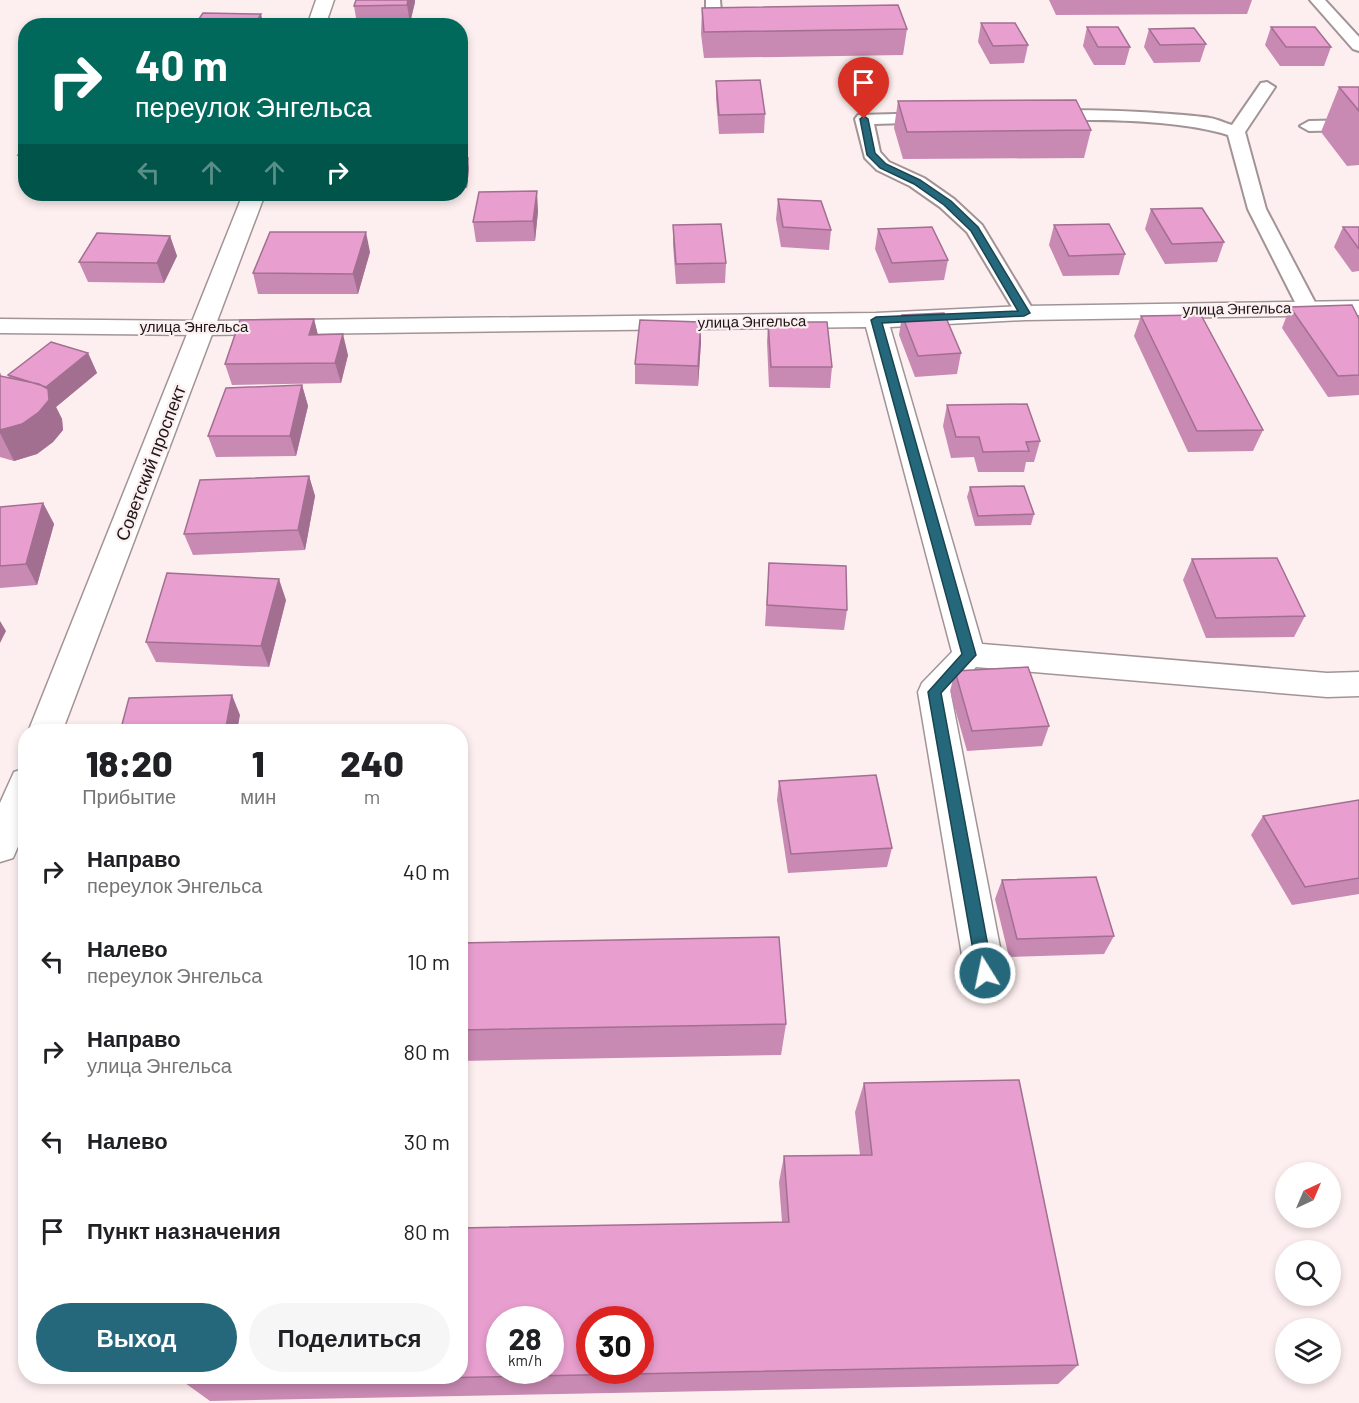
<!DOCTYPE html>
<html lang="ru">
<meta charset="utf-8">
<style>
:root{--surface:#fff;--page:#f6f6f6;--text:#202124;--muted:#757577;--accent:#26687b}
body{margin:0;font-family:Barlow,sans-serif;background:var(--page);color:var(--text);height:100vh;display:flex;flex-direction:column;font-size:22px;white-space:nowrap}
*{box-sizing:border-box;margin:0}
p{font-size:20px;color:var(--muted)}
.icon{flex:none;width:33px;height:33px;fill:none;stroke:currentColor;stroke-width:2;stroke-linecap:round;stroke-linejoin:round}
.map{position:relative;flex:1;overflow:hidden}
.side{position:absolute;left:18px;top:724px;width:450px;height:660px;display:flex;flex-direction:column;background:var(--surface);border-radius:24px;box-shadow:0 3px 9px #0003}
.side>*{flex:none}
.banner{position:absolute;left:18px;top:18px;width:450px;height:183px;border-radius:24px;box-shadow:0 3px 9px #0003;background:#00695c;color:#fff;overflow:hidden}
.needle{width:39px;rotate:44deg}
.buttons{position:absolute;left:1275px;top:1162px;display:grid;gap:12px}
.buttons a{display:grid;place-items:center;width:66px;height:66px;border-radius:50%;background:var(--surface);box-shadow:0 3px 9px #0003;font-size:30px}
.speed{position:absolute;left:486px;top:1306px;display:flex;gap:12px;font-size:30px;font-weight:700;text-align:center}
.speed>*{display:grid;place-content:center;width:78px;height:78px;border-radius:50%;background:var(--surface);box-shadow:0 3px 9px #0003;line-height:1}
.speed small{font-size:15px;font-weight:400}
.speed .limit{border:9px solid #d22;background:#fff;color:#111}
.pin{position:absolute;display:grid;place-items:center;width:51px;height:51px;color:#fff;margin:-62px -26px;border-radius:50% 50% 50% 0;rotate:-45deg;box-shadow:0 0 6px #0007}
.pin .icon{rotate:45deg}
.me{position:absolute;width:66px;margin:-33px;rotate:350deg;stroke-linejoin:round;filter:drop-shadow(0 0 4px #0008)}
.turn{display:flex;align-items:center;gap:21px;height:126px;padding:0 18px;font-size:27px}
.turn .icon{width:78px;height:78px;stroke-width:2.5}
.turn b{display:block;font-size:42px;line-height:51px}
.lanes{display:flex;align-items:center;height:57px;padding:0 18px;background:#0003;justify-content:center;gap:30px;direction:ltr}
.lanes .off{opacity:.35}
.eta{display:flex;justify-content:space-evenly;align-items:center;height:102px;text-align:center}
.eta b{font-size:36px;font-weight:800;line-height:42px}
.cta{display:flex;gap:12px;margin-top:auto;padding:12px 18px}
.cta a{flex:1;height:69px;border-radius:36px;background:var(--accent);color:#fff;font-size:24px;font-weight:800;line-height:69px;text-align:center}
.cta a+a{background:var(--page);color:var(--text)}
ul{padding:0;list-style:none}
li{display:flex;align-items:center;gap:18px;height:90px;padding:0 18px}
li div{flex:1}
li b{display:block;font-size:22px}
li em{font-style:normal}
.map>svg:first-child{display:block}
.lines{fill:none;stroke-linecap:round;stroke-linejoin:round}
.service-casing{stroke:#a29496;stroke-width:4}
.minor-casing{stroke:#a29496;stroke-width:3}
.secondary-casing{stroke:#a29496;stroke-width:3}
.service{fill:#fff;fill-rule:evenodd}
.minor{fill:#fff;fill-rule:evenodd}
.secondary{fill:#fff;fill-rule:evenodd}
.wall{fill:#c889b2}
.shaded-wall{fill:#a26f91}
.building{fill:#e89fcf;stroke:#a26f91;stroke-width:1.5;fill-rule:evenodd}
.route{fill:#26687b;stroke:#194450;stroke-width:1.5}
.labels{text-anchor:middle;stroke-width:4.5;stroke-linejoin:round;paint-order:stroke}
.far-street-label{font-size:15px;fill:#1c1718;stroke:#fdeeef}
.street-label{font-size:18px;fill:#1c1718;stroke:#fdeeef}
</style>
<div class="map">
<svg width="1359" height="1403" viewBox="0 0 1359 1403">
<rect width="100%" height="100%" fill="#fdeeef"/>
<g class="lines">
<!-- service casing -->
<g class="service-casing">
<path id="service" d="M706,0H720L721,12L751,18L754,21C743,31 715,24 706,14Z
M1310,0H1325L1359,37V51L1353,49Z
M1267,82L1275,87L1245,132L1266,209L1318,308L1315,312H1301L1298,308L1248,209L1228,135C1191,123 1130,120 1089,120C1077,120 1042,125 1035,116C1044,104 1188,114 1210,118C1217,119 1225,123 1232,125L1261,83Z
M935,113L941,114L944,118L941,122L874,124L880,152L889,162L924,178L954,199L982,225L1035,313L1032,317H1018L967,232L940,207L910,186L877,170L865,158L855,119L858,115Z
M1359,120V130L1309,131L1300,126L1309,121Z"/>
</g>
<!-- minor casing -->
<g class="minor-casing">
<path id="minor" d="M1359,301V315L1025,320L890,327L982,644L1327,673L1359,672V696L1327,697L976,667L951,695L1005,973L999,986L985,991L971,986L965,973L918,692L922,683L952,652L866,327L204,335L0,333V319L204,321L876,313L1025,306Z"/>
</g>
<!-- secondary casing -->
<g class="secondary-casing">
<path id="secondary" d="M316,0H334L325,26H307Z
M243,194H265L62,732H28Z
M26,768V828L13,858L0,862V803L14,772Z"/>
</g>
<!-- service -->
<use href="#service" class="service"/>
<!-- minor -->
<use href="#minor" class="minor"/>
<!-- secondary -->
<use href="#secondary" class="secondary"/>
</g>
<!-- wall -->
<path class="wall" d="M356,0H415V2L410,23L357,24L354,6Z
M1049,0H1252L1247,14L1056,15Z
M702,8L907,29L903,55L704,58L701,34Z
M981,23L1028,45L1024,63L990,64L978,42Z
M1087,27L1130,47L1125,65H1094L1083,46Z
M1271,27L1331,47L1324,66H1280L1265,45Z
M1149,29L1206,44L1200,62L1154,63L1144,47Z
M716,81L765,114L764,133L719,134L716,99Z
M1339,87H1359V165L1347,166L1321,132Z
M898,101L1091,130L1084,158L903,159L894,128Z
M26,144V173L18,155Z
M460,159L469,168L467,188L460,189Z
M291,194H360L358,200L293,201Z
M778,199L831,230L829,250L781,247L776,219Z
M1151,209L1224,242L1217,262L1165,264L1145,229Z
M538,211L535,241L476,242L473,222Z
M673,225L726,263L725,283L676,284L673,245Z
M1054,225L1125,254L1119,275L1063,276L1049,245Z
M1343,227H1359V271L1352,272L1334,247Z
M878,229L948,260L944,280L889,283L875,249Z
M170,236L177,256L164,283L88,282L79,262Z
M370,252L358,294H258L253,273Z
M1290,307L1359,319V395L1328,397L1282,328Z
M902,315L961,353L957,374L915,377L899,335Z
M1141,316L1263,430L1253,451L1188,452L1134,336Z
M314,319L318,335L348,355L341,383L232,385L225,364Z
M768,322L832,367L830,388L769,387L767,342Z
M701,342L698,386L635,384V364Z
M88,353L97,373L56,407L62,419L63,430L53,442L37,454L14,461L0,457V372L2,377L9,378L8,375Z
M302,385L308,406L296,456L216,457L208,436Z
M947,405L1040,441L1034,462H1026L1024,472H978L974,457L951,458L943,426Z
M309,476L315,496L305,550L193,555L184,534Z
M970,487L1034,514L1031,525L975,526L967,497Z
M43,503L54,524L37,585L0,588V507Z
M1192,559L1305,616L1294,637L1206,638L1183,580Z
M769,563L847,610L844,630L765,626Z
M286,600L269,667L156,662L146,642Z
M955,671L1049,726L1042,746L967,751L950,691Z
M779,781L892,848L887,867L788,873L777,800Z
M1359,800V894L1292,905L1251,835L1263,816Z
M1002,880L1114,936L1104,954L1009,957L995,899Z
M460,943L786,1024L781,1055L460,1061Z
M864,1083L1078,1365L1058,1384L210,1401L185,1383L782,1222L779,1182L784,1156L860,1155L855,1112Z"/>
<!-- shaded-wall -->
<path class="shaded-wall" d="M408,0H415V2L410,23L407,5Z
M261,14L264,26H254Z
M468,158L469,168L467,188L466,178Z
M537,191L538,211L535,241L533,221Z
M366,232L370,252L358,294L353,274Z
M170,236L177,256L164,283L157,263Z
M314,319L319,340L309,335Z
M701,322V342L698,386V366Z
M343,334L348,355L341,383L335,363Z
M88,353L97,373L56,407L62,419L63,430L53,442L37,454L14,461L0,433V430L48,392L46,387Z
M302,385L308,406L296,456L290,436Z
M309,476L315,496L305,550L298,530Z
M43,503L54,524L37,585L26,564Z
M279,579L286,600L269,667L261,646Z
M0,621L6,631L0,643Z
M232,695L240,715L237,732H225Z"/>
<!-- building -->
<path class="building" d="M356,0H408L407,5L354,6Z
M898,5L907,29L704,32L702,8Z
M203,13L261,14L254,26H194Z
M981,23H1015L1028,45L993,46Z
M1087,27H1118L1130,47H1098Z
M1271,27H1315L1331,47H1286Z
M1194,28L1206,44L1160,45L1149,29Z
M760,80L765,114L719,115L716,81Z
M1339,87H1359V111Z
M1076,100L1091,130L907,132L898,101Z
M26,144V155H18Z
M468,158L466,178L460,179V159Z
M537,191L533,221L473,222L479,192Z
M778,199L821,201L831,230L783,227Z
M1202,208L1224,242L1172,244L1151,209Z
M721,224L726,263L676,264L673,225Z
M1109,224L1125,254L1069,256L1054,225Z
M932,227L948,260L892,263L878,229Z
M1343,227H1359V249Z
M270,232H366L353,274L253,273Z
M97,233L170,236L157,263L79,262Z
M1352,305L1359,319V375L1338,376L1290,307Z
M944,313L961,353L918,356L902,315Z
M1201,315L1263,430L1197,431L1141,316Z
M314,319L309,335L343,334L335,363L225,364L240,320Z
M640,320L701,322L698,366L635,364Z
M768,322H827L832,367H771Z
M51,342L88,353L46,387L8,375Z
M0,376L39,384L48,389L49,400L39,412L22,424L0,430Z
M302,385L290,436H208L226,388Z
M1027,404L1040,441L1026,442L1029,451L983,452L979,437H956L947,405Z
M309,476L298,530L184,534L200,480Z
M1024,486L1034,514L978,516L970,487Z
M43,503L26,564L0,566V507Z
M1277,558L1305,616L1216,618L1192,559Z
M769,563L846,566L847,610L767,605Z
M167,573L279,579L261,646L146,642Z
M1028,667L1049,726L972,731L955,671Z
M232,695L225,732H120L129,698Z
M876,775L892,848L791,854L779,781Z
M1359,800V878L1305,887L1263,816Z
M1096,877L1114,936L1017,939L1002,880Z
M779,937L786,1024L460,1030V943Z
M1019,1080L1078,1365L185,1383L186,1377H460V1228L789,1222L784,1156L872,1155L864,1083ZM500,1320H550V1371H500ZM590,1320H640V1371H590Z"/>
<!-- route -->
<path class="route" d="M864,116L868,119L875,153L886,164L920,180L951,201L978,227L1030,313L1024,316L882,323L976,655L941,693L993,973L990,978L985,980L979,978L977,973L928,692L962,654L871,320L876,317L1018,311L971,231L944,205L914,184L880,168L867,155L860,119Z"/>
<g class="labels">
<!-- far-street labels -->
<g class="far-street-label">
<text transform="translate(1237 309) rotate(-1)" y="5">улица Энгельса</text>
<text transform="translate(752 322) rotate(-1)" y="5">улица Энгельса</text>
<text x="194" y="332">улица Энгельса</text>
</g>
<!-- street labels -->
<g class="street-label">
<text transform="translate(151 463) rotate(-69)" y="6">Советский проспект</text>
</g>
</g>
</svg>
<div class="buttons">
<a><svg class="needle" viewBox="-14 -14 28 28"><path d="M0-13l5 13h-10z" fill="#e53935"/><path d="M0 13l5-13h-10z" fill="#757577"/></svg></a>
<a><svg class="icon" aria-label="search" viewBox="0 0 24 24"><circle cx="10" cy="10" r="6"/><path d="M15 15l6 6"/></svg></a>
<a><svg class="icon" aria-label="layers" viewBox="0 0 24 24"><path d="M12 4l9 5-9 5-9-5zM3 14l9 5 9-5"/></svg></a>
</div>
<div class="speed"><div>28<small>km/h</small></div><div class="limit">30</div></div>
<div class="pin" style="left:864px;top:119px;background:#d93025"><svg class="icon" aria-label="arrive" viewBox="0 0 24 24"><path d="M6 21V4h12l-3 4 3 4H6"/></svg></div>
<svg class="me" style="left:985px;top:973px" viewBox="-20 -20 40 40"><circle r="17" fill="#26687b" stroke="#fff" stroke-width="3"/><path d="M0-11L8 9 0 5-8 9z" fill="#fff"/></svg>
<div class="banner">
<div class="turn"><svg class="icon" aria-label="right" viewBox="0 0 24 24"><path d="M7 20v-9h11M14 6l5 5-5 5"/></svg><div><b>40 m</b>переулок Энгельса</div></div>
<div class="lanes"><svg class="icon off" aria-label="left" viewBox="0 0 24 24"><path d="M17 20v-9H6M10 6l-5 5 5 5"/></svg><svg class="icon off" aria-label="ahead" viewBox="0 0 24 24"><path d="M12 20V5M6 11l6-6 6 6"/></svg><svg class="icon off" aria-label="ahead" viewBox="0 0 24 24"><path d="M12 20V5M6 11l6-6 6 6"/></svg><svg class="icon" aria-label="right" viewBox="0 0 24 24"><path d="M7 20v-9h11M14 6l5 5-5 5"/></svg></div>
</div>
<section class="side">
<div class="eta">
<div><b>18:20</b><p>Прибытие</p></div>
<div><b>1</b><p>мин</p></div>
<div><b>240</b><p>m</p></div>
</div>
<ul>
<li><svg class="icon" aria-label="right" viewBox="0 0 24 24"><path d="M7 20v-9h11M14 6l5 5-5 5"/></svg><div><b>Направо</b><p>переулок Энгельса</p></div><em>40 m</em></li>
<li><svg class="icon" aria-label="left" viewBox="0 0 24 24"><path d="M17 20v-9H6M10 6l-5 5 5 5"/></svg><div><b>Налево</b><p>переулок Энгельса</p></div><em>10 m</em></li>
<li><svg class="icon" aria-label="right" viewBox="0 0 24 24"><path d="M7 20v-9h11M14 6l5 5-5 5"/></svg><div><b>Направо</b><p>улица Энгельса</p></div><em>80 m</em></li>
<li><svg class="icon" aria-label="left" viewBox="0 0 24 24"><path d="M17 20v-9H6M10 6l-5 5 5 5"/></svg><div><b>Налево</b></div><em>30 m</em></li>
<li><svg class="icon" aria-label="arrive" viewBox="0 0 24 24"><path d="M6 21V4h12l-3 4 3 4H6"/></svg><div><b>Пункт назначения</b></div><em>80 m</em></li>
</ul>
<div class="cta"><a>Выход</a><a>Поделиться</a></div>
</section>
</div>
